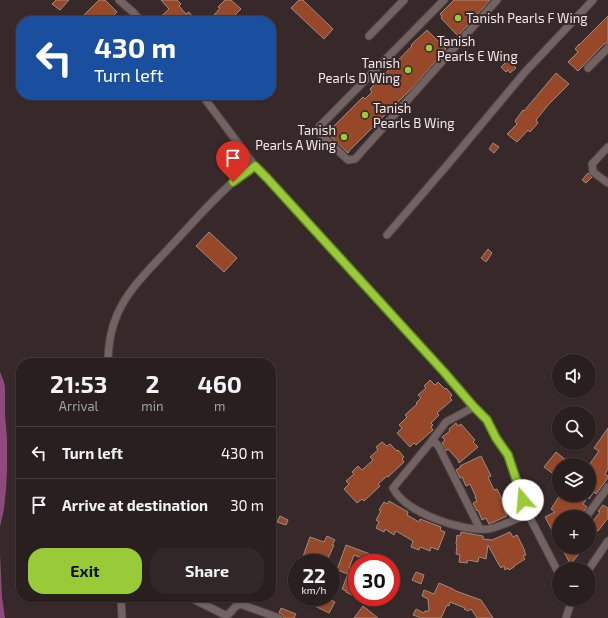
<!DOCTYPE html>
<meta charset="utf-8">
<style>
:root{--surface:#291f1f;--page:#312728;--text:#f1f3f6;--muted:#a5a2a4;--line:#453d3d;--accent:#98cb37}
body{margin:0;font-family:"Exo 2",sans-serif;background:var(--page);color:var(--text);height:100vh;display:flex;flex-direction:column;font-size:15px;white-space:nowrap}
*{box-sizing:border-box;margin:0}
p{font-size:13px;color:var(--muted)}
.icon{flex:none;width:22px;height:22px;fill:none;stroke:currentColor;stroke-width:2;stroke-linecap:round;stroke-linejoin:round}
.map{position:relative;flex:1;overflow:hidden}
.side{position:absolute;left:16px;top:358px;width:260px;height:244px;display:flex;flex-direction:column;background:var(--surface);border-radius:16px;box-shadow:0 1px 3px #0004,0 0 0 1px var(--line)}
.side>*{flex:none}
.guide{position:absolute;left:16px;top:16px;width:260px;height:84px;border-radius:16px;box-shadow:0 1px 3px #0004,0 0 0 1px var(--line);background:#1a4fa0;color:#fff;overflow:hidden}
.fabs{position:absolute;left:552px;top:354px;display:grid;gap:8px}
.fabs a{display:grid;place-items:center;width:44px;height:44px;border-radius:50%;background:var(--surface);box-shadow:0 1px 3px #0004,0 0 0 1px var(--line);font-size:20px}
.speed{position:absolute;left:288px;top:554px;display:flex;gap:8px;font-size:20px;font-weight:700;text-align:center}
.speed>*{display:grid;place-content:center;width:52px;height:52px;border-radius:50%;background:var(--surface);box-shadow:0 1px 3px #0004,0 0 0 1px var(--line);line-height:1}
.speed small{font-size:10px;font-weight:400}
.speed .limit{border:6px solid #d22;background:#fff;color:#111}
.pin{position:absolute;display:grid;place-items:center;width:34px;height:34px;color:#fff;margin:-41px -17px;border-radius:50% 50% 50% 0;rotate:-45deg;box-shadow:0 0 4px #0007}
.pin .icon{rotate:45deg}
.me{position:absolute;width:44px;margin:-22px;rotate:342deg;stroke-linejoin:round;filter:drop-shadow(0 0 3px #0008)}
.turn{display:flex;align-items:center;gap:14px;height:84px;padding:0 12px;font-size:18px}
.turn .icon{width:52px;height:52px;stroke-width:2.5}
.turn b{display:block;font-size:28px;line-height:34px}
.eta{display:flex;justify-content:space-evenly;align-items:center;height:68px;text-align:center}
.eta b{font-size:24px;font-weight:700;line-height:28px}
.primary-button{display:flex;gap:8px;margin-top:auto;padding:8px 12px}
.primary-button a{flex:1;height:46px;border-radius:16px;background:var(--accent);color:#111;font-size:16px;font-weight:700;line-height:46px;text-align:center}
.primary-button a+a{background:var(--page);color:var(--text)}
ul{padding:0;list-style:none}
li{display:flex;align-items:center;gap:12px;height:52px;padding:0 12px;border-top:1px solid var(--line)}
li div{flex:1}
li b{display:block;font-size:15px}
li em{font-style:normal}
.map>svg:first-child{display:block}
.water{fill:#8f4a7d}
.building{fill:#964828;stroke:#9b8c86}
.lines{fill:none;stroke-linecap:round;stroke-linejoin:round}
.minor-casing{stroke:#514645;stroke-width:9}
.minor{stroke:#726262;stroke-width:7}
.route-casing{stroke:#638424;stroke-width:10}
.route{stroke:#98cb37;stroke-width:7}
.poi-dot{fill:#98cb37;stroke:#372929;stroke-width:1.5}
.labels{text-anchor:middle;stroke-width:4;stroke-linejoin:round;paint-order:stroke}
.poi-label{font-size:13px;fill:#f4eaea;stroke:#372929;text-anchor:start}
</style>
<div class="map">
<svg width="608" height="618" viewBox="0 0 608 618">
<rect width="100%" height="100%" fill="#372929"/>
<!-- water -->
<path class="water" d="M0,372L4,382L5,388V415L7,438V471L6,489L4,509L0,527Z
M0,553L2,597L5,618H0Z"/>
<!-- building -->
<path class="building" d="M56,0H69L60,10L52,4Z
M99,0H105L117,12L108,21H86L82,17Z
M161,0H177L181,4L179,6L186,14L189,12L192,16L187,21H156L169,9Z
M225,0H231L241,9L229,21H209L220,8L218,7Z
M299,0H303L333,29L324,39L291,8Z
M454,0H490L458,36L441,18L442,16L440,14Z
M608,16V43L604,44L578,71L568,62L578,52L575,49L579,44V45Z
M427,30L446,49L414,86L350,150L348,153L327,133L363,97L365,99L372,92L370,89L412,46L411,45Z
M508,60L516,68L510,73L508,70L506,72L501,67Z
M556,73L569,84L549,104L536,120L538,123L530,132L528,130L517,142L507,134L517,124L515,121L523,110L524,111Z
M493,143L499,147L494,153L489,149Z
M588,173L592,177L586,183L582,180Z
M209,232L237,258L224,272L196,246Z
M488,249L492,253L486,262L481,258Z
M430,380L435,385L438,382L445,389L446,388L452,395L450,398L452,400L437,413L439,415L431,423L433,425L431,427L433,430L416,445L414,443L410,447L397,433L402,428L399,425L407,417L405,415L417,404L416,403L421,398L418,395L426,388L424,386Z
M456,423L458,426L461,424L475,440L473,442L478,447L459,463L458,460L448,449L446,451L442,443L445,440L442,437L450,431L449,429Z
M608,428V469L605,474L608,476V478L596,494L594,492L589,499V465L599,451L594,448Z
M382,442L387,446L390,444L397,451L398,450L404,457L402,459L404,462L388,477L387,476L378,484L380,486L364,501L362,499L357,503L344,489L349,484L346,481L354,474L352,472L358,466L362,470L373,460L370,457L378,450L376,447Z
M556,452L572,465H559V478L544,467Z
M481,456L491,476L488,477L494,490L497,489L507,509L504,510L507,516L489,524L486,518L482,520L478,510L477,511L473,503L477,501L475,497H476L470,484L466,486L462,477L460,478L456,470L461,467L460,466Z
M560,495H580L586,500L583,504L587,507L580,517H559V543L545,517L555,512L551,509Z
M389,501L408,512L407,515L419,522L420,519L441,527L440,530L445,532L438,550L431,547L430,551L420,547L419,550L411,547L413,541L396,531L394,535L385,529L384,532L376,528L379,522L376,520L381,511L379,510L384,502L387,504Z
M603,505L608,508V518L598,531L590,525L600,512L598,511Z
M280,516L288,520L286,525L277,522Z
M461,532L483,536V539L492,540L510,532L513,537L517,535L525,551H524L526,555L523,556L525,559L514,566V567L509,570L508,568L505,570L504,566L501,568L499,565L488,545L486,559L479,557L478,562L468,560L467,563L459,562L460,555L456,554L457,545L456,544L457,535L460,536Z
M327,536L335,540L332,545H334L326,563H305L301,562L310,537L324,542Z
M346,545L370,554L367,560L354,555L349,568L357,572V587L355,586L352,595L346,592V591L342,589L348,574L337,570Z
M561,547H584L574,560L570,563Z
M416,572L424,575L421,584L412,580Z
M439,583L453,589L456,591L481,600L493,618H477L471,609L468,611L464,609L465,608L450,602L449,606L447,605L441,618H421L413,615L416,609L424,613L425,611H429L428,599L422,596L424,590L434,594Z
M317,597H325L335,602L329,613L313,605Z
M363,606L378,618H354Z
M281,608L296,614L294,618H284L283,615L279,613Z"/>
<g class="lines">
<!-- minor casing -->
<g class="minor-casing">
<path id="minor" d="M119,0L133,12L141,21
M444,0L320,126L318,129V132L348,160L355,159L497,0
M369,36L404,0
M588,68L608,48
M202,95L255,166
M608,147L592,164L593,172L608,183
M387,235L449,163L525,72L593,0
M108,363C108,346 110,331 117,315C128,289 150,269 169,248C190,226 210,202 233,182C240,176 248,171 255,166L267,178L444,372L474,407L487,420L496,438L508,455L528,514
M430,443L446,422L474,407
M586,517L608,487
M480,529L439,447L435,442L430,443L393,488C405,512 461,532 488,529C501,527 515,519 528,514L559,574
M589,569L608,541
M121,597L122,618
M189,597L225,615L229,614L235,607L240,604L279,618
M566,618L572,599"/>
</g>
<!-- minor -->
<use href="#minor" class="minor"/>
</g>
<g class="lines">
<!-- route casing -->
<g class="route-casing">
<path id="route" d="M233,182L255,166L267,178L444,372L474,407L487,420L496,438L508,455L523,500"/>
</g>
<!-- route -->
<use href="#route" class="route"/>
</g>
<!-- markers -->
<g class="poi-dot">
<circle cx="458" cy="18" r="4"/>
<circle cx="429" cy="48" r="4"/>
<circle cx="408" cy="70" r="4"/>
<circle cx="365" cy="115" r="4"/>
<circle cx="344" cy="137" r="4"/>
</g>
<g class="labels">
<!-- poi labels -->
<g class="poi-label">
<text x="466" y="23">Tanish Pearls F Wing</text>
<text x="437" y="46">Tanish<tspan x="437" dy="15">Pearls E Wing</tspan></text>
<text x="400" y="68" text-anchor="end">Tanish<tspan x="400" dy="15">Pearls D Wing</tspan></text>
<text x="373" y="113">Tanish<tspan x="373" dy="15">Pearls B Wing</tspan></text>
<text x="336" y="135" text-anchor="end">Tanish<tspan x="336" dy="15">Pearls A Wing</tspan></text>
</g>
</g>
</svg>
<div class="fabs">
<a><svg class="icon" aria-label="sound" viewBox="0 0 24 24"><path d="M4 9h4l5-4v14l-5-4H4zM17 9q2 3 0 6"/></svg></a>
<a><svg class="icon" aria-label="search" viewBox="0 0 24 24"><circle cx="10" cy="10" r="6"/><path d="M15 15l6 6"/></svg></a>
<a><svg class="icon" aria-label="layers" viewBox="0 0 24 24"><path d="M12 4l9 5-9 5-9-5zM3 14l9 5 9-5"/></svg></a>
<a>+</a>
<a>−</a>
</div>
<div class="speed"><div>22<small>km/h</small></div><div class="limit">30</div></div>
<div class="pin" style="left:233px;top:182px;background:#d93025"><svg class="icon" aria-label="arrive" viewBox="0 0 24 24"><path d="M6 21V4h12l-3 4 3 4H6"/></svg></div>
<svg class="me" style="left:523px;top:500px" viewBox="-20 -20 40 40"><circle r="19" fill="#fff"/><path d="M0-13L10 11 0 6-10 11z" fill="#98cb37"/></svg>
<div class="guide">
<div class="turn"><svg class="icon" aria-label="left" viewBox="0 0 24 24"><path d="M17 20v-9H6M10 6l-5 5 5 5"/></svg><div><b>430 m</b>Turn left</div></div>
</div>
<section class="side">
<div class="eta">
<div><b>21:53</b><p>Arrival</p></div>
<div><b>2</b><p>min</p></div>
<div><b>460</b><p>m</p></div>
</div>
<ul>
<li><svg class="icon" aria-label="left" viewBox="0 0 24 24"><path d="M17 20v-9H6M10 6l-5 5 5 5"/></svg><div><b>Turn left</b></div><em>430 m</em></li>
<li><svg class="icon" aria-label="arrive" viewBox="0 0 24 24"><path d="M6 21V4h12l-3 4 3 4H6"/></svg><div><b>Arrive at destination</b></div><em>30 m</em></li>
</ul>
<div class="primary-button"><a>Exit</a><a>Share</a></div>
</section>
</div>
